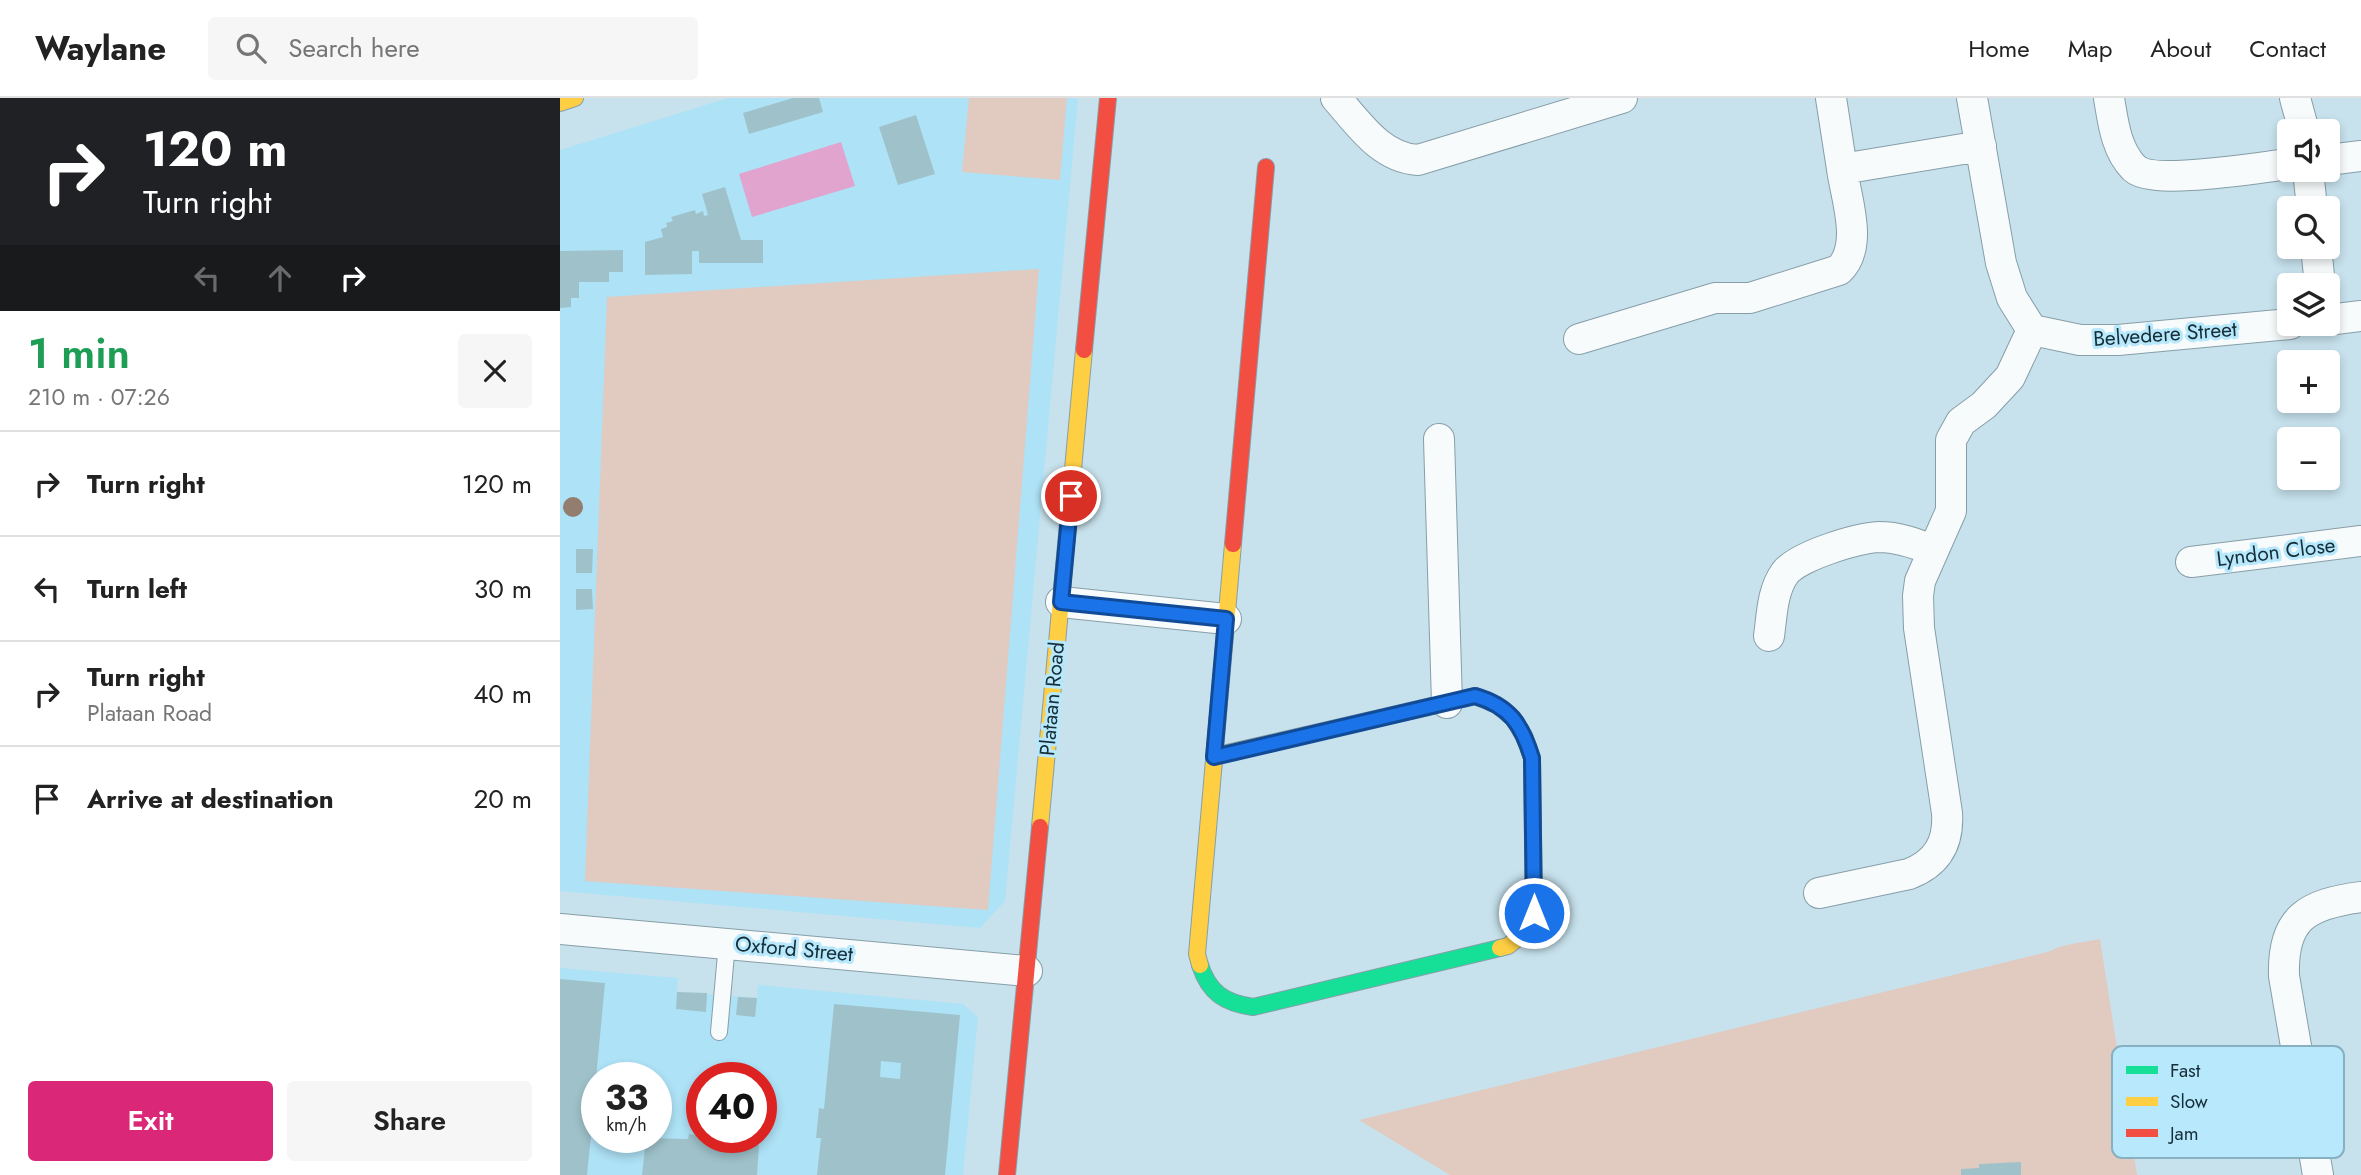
<!DOCTYPE html>
<meta charset="utf-8">
<style>
:root{--surface:#fff;--page:#f6f6f6;--text:#222;--muted:#767676;--line:#e0e0e0;--accent:#db2777}
body{margin:0;font-family:Jost,sans-serif;background:var(--page);color:var(--text);height:100vh;display:flex;flex-direction:column;font-size:26px;white-space:nowrap}
*{box-sizing:border-box;margin:0}
p{font-size:23px;color:var(--muted)}
.icon{flex:none;width:38px;height:38px;fill:none;stroke:currentColor;stroke-width:2;stroke-linecap:round;stroke-linejoin:round}
.map{position:relative;flex:1;overflow:hidden}
.sheet{display:flex;flex-direction:column;background:var(--surface);width:560px}
.sheet>*{flex:none}
.banner{background:#202124;color:#fff;overflow:hidden}
.controls{position:absolute;left:1717px;top:21px;display:grid;gap:14px}
.controls a{display:grid;place-items:center;width:63px;height:63px;border-radius:7px;background:var(--surface);box-shadow:0 4px 10px #0003;font-size:35px}
.speed{position:absolute;left:21px;top:964px;display:flex;gap:14px;font-size:35px;font-weight:700;text-align:center}
.speed>*{display:grid;place-content:center;width:91px;height:91px;border-radius:50%;background:var(--surface);box-shadow:0 4px 10px #0003;line-height:1}
.speed small{font-size:18px;font-weight:400}
.speed .limit{border:10px solid #d22;background:#fff;color:#111}
.pin{position:absolute;display:grid;place-items:center;width:60px;height:60px;color:#fff;margin:-30px;border:4px solid #fff;border-radius:50%;box-shadow:0 2px 7px #0007}
.me{position:absolute;width:77px;margin:-38px;rotate:0deg;stroke-linejoin:round;filter:drop-shadow(0 0 5px #0008)}
.turn{display:flex;align-items:center;gap:24px;height:147px;padding:0 28px;font-size:32px}
.turn .icon{width:91px;height:91px;stroke-width:2.5}
.turn b{display:block;font-size:49px;line-height:60px}
.lanes{display:flex;align-items:center;height:66px;padding:0 28px;background:#0003;justify-content:center;gap:35px;direction:ltr}
.lanes .off{opacity:.35}
.round{display:grid;place-items:center;flex:none;width:74px;height:74px;border-radius:7px;background:var(--page)}
.summary{display:flex;align-items:center;justify-content:space-between;height:119px;padding:0 28px}
h1{font-size:42px;font-weight:600;line-height:52px;color:#1e9e55}
.primary-button{display:flex;gap:14px;margin-top:auto;padding:14px 28px}
.primary-button a{flex:1;height:80px;border-radius:7px;background:var(--accent);color:#fff;font-size:28px;font-weight:600;line-height:80px;text-align:center}
.primary-button a+a{background:var(--page);color:var(--text)}
ul{padding:0;list-style:none}
li{display:flex;align-items:center;gap:21px;height:105px;padding:0 28px;border-top:2px solid var(--line)}
li div{flex:1}
li b{display:block;font-size:26px}
li em{font-style:normal}
header{display:flex;align-items:center;gap:42px;box-sizing:border-box;height:98px;padding:0 35px;background:var(--surface);border-bottom:2px solid var(--line)}
header strong{font-size:33px}
nav{display:flex;gap:38px;margin-inline-start:auto;font-size:24px}
.search{width:490px;height:63px;background:var(--page);display:flex;align-items:center;gap:18px;box-sizing:border-box;padding:0 24px;border-radius:7px;color:var(--muted);font-size:26px}
main{display:flex;flex:1;min-height:0}
.map>svg:first-child{display:block}
.built{fill:#aee2f6;fill-rule:evenodd}
.green{fill:#e1cac0}
.water{fill:#e0a4cf}
.building{fill:#9fc2ca;fill-rule:evenodd}
.lines{fill:none;stroke-linecap:round;stroke-linejoin:round}
.lane-casing{stroke:#879ea8;stroke-width:18}
.street-casing{stroke:#879ea8;stroke-width:32}
.fast-casing{stroke:#879ea8;stroke-width:18}
.slow-casing{stroke:#879ea8;stroke-width:18}
.jam-casing{stroke:#879ea8;stroke-width:18}
.lane{stroke:#f7fbfc;stroke-width:16}
.street{stroke:#f7fbfc;stroke-width:30}
.fast{stroke:#16e098;stroke-width:16}
.slow{stroke:#ffcf43;stroke-width:16}
.jam{stroke:#f24e42;stroke-width:16}
.tree{fill:#937d6e}
.route-casing{stroke:#114b97;stroke-width:18}
.route{stroke:#1a73e8;stroke-width:12}
.labels{text-anchor:middle;stroke-width:6;stroke-linejoin:round;paint-order:stroke}
.street-label{font-size:21px;fill:#152e38;stroke:#b8e8fc}
.key{fill:#b8e8fc;stroke:#87b0c1;stroke-width:2}
.key-label{font-size:19px;fill:#152e38}
</style>
<header>
<strong>Waylane</strong>
<div class="search"><svg class="icon" aria-label="search" viewBox="0 0 24 24"><circle cx="10" cy="10" r="6"/><path d="M15 15l6 6"/></svg>Search here</div>
<nav><a>Home</a><a>Map</a><a>About</a><a>Contact</a></nav>
</header>
<main>
<section class="sheet">
<div class="banner">
<div class="turn"><svg class="icon" aria-label="right" viewBox="0 0 24 24"><path d="M7 20v-9h11M14 6l5 5-5 5"/></svg><div><b>120 m</b>Turn right</div></div>
<div class="lanes"><svg class="icon off" aria-label="left" viewBox="0 0 24 24"><path d="M17 20v-9H6M10 6l-5 5 5 5"/></svg><svg class="icon off" aria-label="ahead" viewBox="0 0 24 24"><path d="M12 20V5M6 11l6-6 6 6"/></svg><svg class="icon" aria-label="right" viewBox="0 0 24 24"><path d="M7 20v-9h11M14 6l5 5-5 5"/></svg></div>
</div>
<div class="summary"><div><h1>1 min</h1><p>210 m · 07:26</p></div><a class="round"><svg class="icon" aria-label="close" viewBox="0 0 24 24"><path d="M6 6l12 12M18 6L6 18"/></svg></a></div>
<ul>
<li><svg class="icon" aria-label="right" viewBox="0 0 24 24"><path d="M7 20v-9h11M14 6l5 5-5 5"/></svg><div><b>Turn right</b></div><em>120 m</em></li>
<li><svg class="icon" aria-label="left" viewBox="0 0 24 24"><path d="M17 20v-9H6M10 6l-5 5 5 5"/></svg><div><b>Turn left</b></div><em>30 m</em></li>
<li><svg class="icon" aria-label="right" viewBox="0 0 24 24"><path d="M7 20v-9h11M14 6l5 5-5 5"/></svg><div><b>Turn right</b><p>Plataan Road</p></div><em>40 m</em></li>
<li><svg class="icon" aria-label="arrive" viewBox="0 0 24 24"><path d="M6 21V4h12l-3 4 3 4H6"/></svg><div><b>Arrive at destination</b></div><em>20 m</em></li>
</ul>
<div class="primary-button"><a>Exit</a><a>Share</a></div>
</section>
<div class="map">
<svg width="1801" height="1077" viewBox="0 0 1801 1077">
<rect width="100%" height="100%" fill="#c7e2ed"/>
<!-- built -->
<path class="built" d="M168,0H518L445,803L420,830L0,793V52Z
M0,870L118,880L117,894L197,900L198,887L403,906L418,919L403,1077H0ZM37,980H96V1040H37ZM142,980H201V1040H142Z"/>
<!-- green -->
<path class="green" d="M409,0H507L500,82L402,74Z
M479,171L428,812L25,783L47,199Z
M1540,841L1577,1077H890L799,1022L1491,853C1501,846 1527,844 1540,841Z"/>
<!-- water -->
<path class="water" d="M281,44L295,88L192,119L179,76Z"/>
<!-- building -->
<path class="building" d="M233,0H259L263,14L189,36L183,15Z
M356,17L375,76L338,87L319,29Z
M165,89L181,142H203V165H139V153H132V176L85,177V144L103,139L101,131L107,129L106,125L113,123L111,119L135,112L136,116L143,113L144,118L148,117L142,96Z
M63,152V174H49V184H19V200H11V209L0,210V153Z
M16,451H33L32,475H16Z
M16,491H32L33,511L16,512Z
M0,881L45,885L35,991L37,1019H33L27,1077H0Z
M117,894L147,895L146,914L116,911Z
M178,899L197,900L195,919L176,917Z
M274,906L400,917L385,1077H257L261,1040H256L259,1010L264,1011ZM321,963L341,965L340,981L320,979Z
M129,1036L157,1040V1044L199,1047L197,1077H82L86,1040L128,1041Z
M1461,1064V1077H1401V1071L1419,1070V1066Z"/>
<g class="lines">
<!-- lane casing -->
<g class="lane-casing">
<path id="lane" d="M159,934L167,845"/>
</g>
<!-- street casing -->
<g class="street-casing">
<path id="street" d="M776,0C799,26 821,60 858,62L1062,0
M1271,0L1282,71
M1412,0L1441,165L1452,200L1472,232L1520,242H1558L1730,226
M1549,0C1553,24 1556,52 1574,70C1593,88 1700,69 1729,66
M1735,0L1744,33
M1768,62L1801,58
M1748,72L1752,110
M1756,149L1760,187
M1768,222L1801,218
M1019,241L1155,200H1190L1279,172C1304,148 1286,101 1282,71L1421,48
M879,341L887,605
M1631,464L1801,443
M501,504L666,521
M1209,538C1212,517 1212,493 1225,475C1238,458 1297,440 1319,439C1338,439 1355,445 1372,452
M1259,795L1349,776C1377,765 1389,745 1387,715L1359,530L1358,498L1360,483L1391,413V342L1401,324L1424,307L1450,279L1472,232
M0,831L467,873
M1758,1077L1724,878C1722,820 1747,806 1801,799"/>
</g>
<!-- fast casing -->
<g class="fast-casing">
<path id="fast" d="M640,867C649,895 665,905 693,909L940,850"/>
</g>
<!-- slow casing -->
<g class="slow-casing">
<path id="slow" d="M0,5L15,0
M654,658L915,598L937,607L953,620L964,638L972,660L974,815L959,839L948,848L940,850
M480,729L524,252
M640,867L637,856L673,446"/>
</g>
<!-- jam casing -->
<g class="jam-casing">
<path id="jam" d="M524,252L548,0
M673,446L706,69
M447,1077L480,729"/>
</g>
<!-- lane -->
<use href="#lane" class="lane"/>
<!-- street -->
<use href="#street" class="street"/>
<!-- fast -->
<use href="#fast" class="fast"/>
<!-- slow -->
<use href="#slow" class="slow"/>
<!-- jam -->
<use href="#jam" class="jam"/>
</g>
<!-- trees -->
<circle class="tree" cx="13" cy="409" r="10"/>
<g class="lines">
<!-- route casing -->
<g class="route-casing">
<path id="route" d="M511,398L501,504L666,521L654,659L915,598C950,608 962,627 972,660L974,815"/>
</g>
<!-- route -->
<use href="#route" class="route"/>
</g>
<g class="labels">
<!-- street labels -->
<g class="street-label">
<text transform="translate(1605 236) rotate(-4)" y="7">Belvedere Street</text>
<text transform="translate(1716 454) rotate(-7)" y="7">Lyndon Close</text>
<text transform="translate(492 601) rotate(-85)" y="7">Plataan Road</text>
<text transform="translate(234 851) rotate(5)" y="7">Oxford Street</text>
</g>
</g>
<!-- legend -->
<rect x="1552" y="948" width="232" height="112" rx="10" class="key"/>
<rect x="1566" y="968" width="32" height="8" fill="#16e098"/>
<rect x="1566" y="999" width="32" height="9" fill="#ffcf43"/>
<rect x="1566" y="1031" width="32" height="8" fill="#f24e42"/>
<g class="key-label">
<text x="1610" y="979">Fast</text>
<text x="1610" y="1010">Slow</text>
<text x="1610" y="1042">Jam</text>
</g>
</svg>
<div class="controls">
<a><svg class="icon" aria-label="sound" viewBox="0 0 24 24"><path d="M4 9h4l5-4v14l-5-4H4zM17 9q2 3 0 6"/></svg></a>
<a><svg class="icon" aria-label="search" viewBox="0 0 24 24"><circle cx="10" cy="10" r="6"/><path d="M15 15l6 6"/></svg></a>
<a><svg class="icon" aria-label="layers" viewBox="0 0 24 24"><path d="M12 4l9 5-9 5-9-5zM3 14l9 5 9-5"/></svg></a>
<a>+</a>
<a>−</a>
</div>
<div class="speed"><div>33<small>km/h</small></div><div class="limit">40</div></div>
<div class="pin" style="left:511px;top:398px;background:#d93025"><svg class="icon" aria-label="arrive" viewBox="0 0 24 24"><path d="M6 21V4h12l-3 4 3 4H6"/></svg></div>
<svg class="me" style="left:974px;top:815px" viewBox="-20 -20 40 40"><circle r="17" fill="#1a73e8" stroke="#fff" stroke-width="3"/><path d="M0-11L8 9 0 5-8 9z" fill="#fff"/></svg>
</div>
</main>
